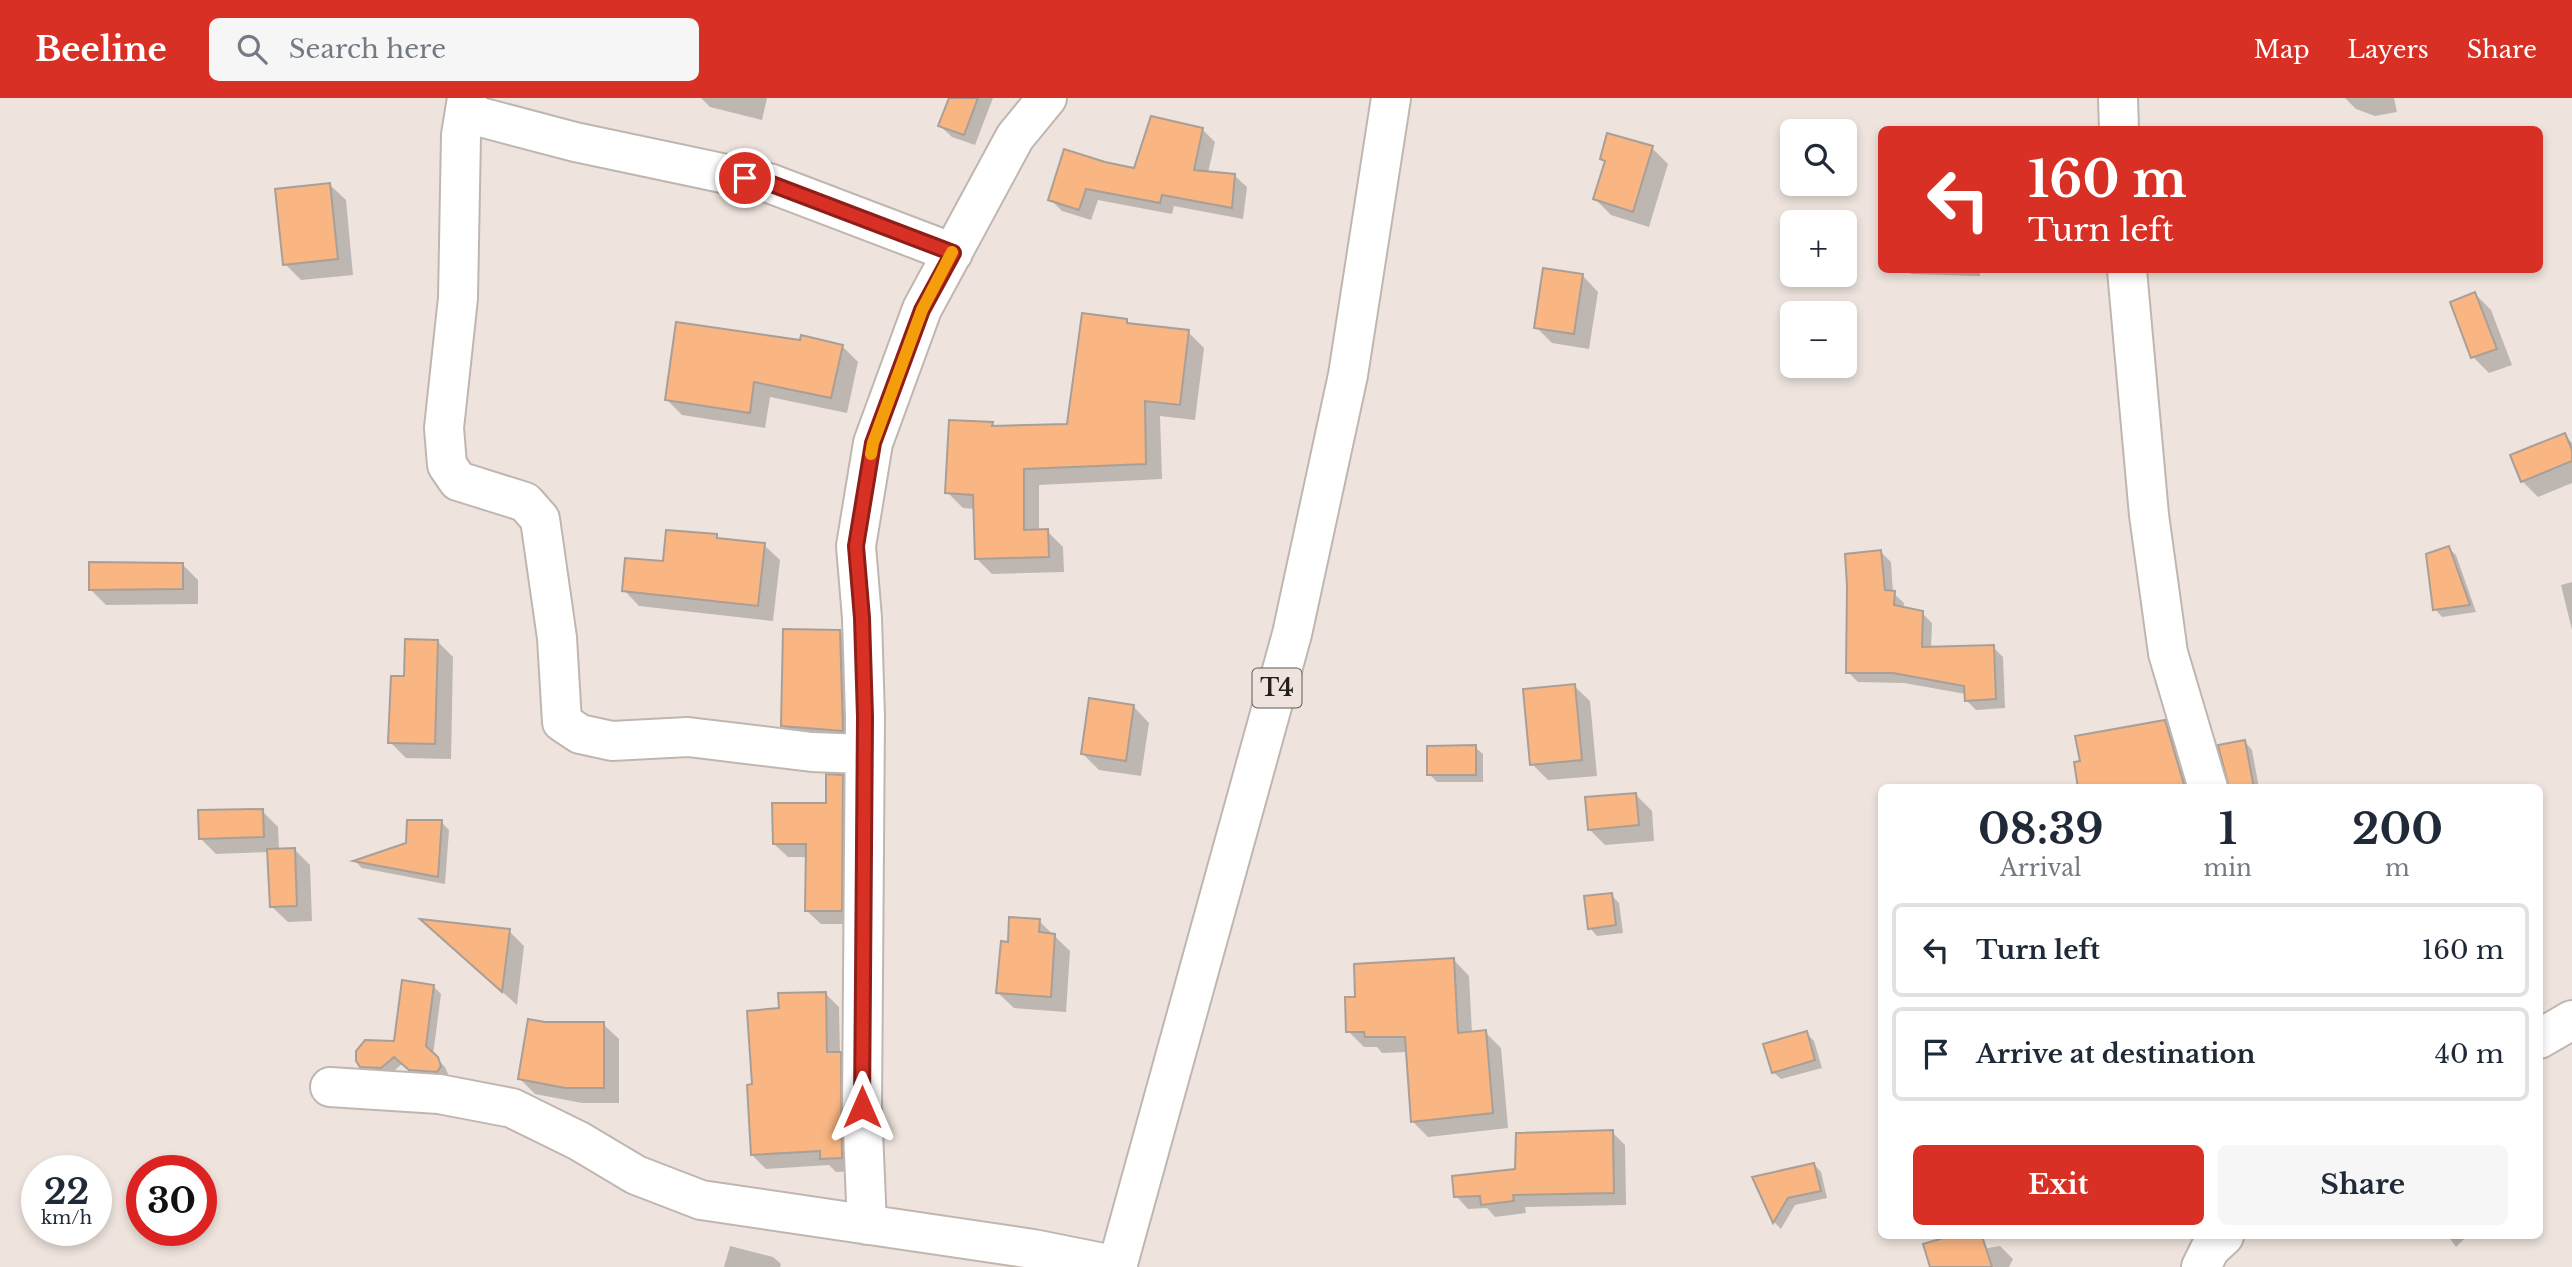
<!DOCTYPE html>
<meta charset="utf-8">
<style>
:root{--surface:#fff;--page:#f6f6f7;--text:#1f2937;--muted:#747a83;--line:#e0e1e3;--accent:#d93025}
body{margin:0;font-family:"Libre Baskerville",serif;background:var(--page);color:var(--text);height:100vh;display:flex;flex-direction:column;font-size:26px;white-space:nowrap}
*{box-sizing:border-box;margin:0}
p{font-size:23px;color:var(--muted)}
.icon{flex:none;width:38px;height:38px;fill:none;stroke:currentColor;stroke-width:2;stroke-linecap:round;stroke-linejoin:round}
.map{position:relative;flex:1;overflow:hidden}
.side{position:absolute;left:1878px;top:686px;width:665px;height:455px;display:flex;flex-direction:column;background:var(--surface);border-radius:10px;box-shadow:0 4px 10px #0003}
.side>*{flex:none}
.hud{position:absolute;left:1878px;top:28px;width:665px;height:147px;border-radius:10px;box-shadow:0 4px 10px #0003;background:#d93025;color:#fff;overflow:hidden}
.fabs{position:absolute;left:1780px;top:21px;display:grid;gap:14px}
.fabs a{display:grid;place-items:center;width:77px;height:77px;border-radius:10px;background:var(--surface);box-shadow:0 4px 10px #0003;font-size:35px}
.speed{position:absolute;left:21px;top:1057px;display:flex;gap:14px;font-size:35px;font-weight:700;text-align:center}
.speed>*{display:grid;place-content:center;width:91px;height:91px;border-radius:50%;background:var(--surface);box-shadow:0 4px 10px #0003;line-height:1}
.speed small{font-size:18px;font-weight:400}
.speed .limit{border:10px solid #d22;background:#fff;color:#111}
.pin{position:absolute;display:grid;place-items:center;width:60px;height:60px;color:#fff;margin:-30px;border:4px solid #fff;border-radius:50%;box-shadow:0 2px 7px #0007}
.me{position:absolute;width:77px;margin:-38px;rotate:0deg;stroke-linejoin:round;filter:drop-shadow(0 0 5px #0008)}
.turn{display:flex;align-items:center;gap:24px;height:147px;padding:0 35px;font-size:32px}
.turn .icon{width:91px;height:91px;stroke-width:2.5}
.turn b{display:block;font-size:49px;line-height:60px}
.eta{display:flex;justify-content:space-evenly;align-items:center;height:119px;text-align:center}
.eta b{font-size:42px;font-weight:800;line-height:49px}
.button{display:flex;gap:14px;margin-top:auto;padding:14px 35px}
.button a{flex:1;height:80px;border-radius:10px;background:var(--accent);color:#fff;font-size:28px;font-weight:800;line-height:80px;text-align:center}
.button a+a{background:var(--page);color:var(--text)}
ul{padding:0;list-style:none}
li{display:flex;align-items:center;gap:21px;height:94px;margin:0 14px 10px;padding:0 21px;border:4px solid var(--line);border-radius:10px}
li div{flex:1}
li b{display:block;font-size:26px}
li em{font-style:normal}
header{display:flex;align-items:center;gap:42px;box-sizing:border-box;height:98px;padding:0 35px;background:var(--accent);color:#fff}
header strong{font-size:33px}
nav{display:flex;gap:38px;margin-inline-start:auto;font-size:24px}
.search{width:490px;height:63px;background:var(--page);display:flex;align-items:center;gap:18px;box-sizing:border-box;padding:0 24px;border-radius:10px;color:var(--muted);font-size:26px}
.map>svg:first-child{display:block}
.shadow{fill:#0003}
.building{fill:#f9b582;stroke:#a89f98;stroke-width:2}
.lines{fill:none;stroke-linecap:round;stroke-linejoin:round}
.minor-casing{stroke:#c0b6b0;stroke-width:42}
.highway-casing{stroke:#c0b6b0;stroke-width:42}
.minor{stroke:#fff;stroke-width:38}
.highway{stroke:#fff;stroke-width:38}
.route-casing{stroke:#8d1f18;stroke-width:18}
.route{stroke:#d93025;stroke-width:12}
.slow{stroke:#f59e0b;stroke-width:12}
.labels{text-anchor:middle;stroke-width:5;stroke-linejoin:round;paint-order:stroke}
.shield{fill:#eee4dd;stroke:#605a56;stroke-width:2}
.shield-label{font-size:23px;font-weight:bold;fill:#231f1c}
</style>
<header>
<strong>Beeline</strong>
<div class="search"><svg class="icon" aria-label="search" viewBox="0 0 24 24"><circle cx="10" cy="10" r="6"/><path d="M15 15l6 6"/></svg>Search here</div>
<nav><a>Map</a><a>Layers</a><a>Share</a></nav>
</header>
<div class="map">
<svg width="2572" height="1169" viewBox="0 0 2572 1169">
<rect width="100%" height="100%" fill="#eee4dd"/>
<!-- shadow -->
<path class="shadow" d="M701,0H767L762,22L710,9Z
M950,0H993L975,47L952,39L940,28Z
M2345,0H2394L2397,14L2375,18L2356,11Z
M1203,32L1215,44L1208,75L1235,78L1247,89L1243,121L1174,108L1172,116L1098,102L1091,122L1062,113L1050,101L1135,72Z
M1652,50L1668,66L1649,129L1611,117L1595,101L1606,65L1602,60Z
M330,87L346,102L353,177L301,182L285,166Z
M1907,172H1980V178L1911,176Z
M1583,178L1598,194L1589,251L1552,245L1536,229Z
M2475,196L2491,212L2512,267L2489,275L2473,259Z
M1127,223L1131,227L1188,234L1204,250L1195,322L1160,318L1162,381L1039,387V433H1047L1063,449L1064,474L992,476L976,460L975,411L963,410L947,394L951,323L993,326L997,330L1068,327Z
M801,244L842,248L858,264L847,315L770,299L765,330L682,317L666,301Z
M2565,337L2572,345V385L2538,399L2522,383Z
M716,438L720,442L764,447L780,462L773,523L639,508L624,492L664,465Z
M2448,450L2456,457L2476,514L2442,519L2435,511Z
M1881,454L1891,464L1893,495L1904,505L1903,511L1922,515L1932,525L1931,551L1993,549L2003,559L2005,610L1976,612L1966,602V596L1904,585L1858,584L1848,574Z
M183,467L198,482V506L106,507L90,491Z
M2572,484V532L2561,487Z
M840,534L856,550L858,648L799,643L783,628Z
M437,543L453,559L451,661L406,660L390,644L406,580Z
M1574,588L1590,603L1597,678L1548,682L1532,666Z
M1134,609L1149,625L1141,678L1099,672L1083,656Z
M2164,624L2178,637L2193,690H2103Z
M2245,644L2252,652L2259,690H2231Z
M1475,649L1483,656V684H1437L1429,676Z
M842,679L856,693L855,826H821L807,813V759H788L774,746L828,707Z
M1636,697L1652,713L1654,743L1605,747L1589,731Z
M262,713L278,729L279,752L294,751L310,767L312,823L288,824L272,809L269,754L216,756L200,740Z
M441,724L449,732L445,786L362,770L356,764L408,747Z
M1611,797L1619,805L1623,835L1597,838L1590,830Z
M1039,823L1070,853L1066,914L1014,910L998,895L1010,845Z
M509,833L524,848L517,907L438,836Z
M1454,862L1469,878L1472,935L1485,934L1501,950L1508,1030L1428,1039L1412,1023L1408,954L1382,955L1377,949H1364L1348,933L1357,901Z
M433,888L441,896L433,957L445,969L448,976L445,981L419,979L403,965L389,977L369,976L361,968L396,945Z
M825,895L839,909L840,956L854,969L855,1073L836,1074L829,1067L766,1071L752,1057L754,988L781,912Z
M545,925L603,926L619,941V1005H582L535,996L519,980Z
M1806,935L1814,943L1822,970L1781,981L1773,974Z
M1612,1034L1625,1047L1626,1107L1525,1109L1526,1115L1495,1119L1487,1110L1468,1111L1456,1098Z
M1814,1066L1821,1074L1827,1100L1795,1107L1781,1131L1774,1124L1754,1080Z
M2448,1138H2467L2456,1149Z
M730,1148L773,1159L781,1166L780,1169H724Z
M2000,1148L2013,1161L2009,1169H1932L1929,1160Z"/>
<!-- building -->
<path class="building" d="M949,0H978L964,37L938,28Z
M1151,18L1203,30L1194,72L1235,76L1232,110L1162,97L1160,105L1086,91L1079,112L1048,102L1064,51L1105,64L1134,70Z
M1607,35L1653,48L1633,114L1593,101L1605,63L1600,61Z
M330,85L338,161L283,167L275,91Z
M1543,170L1583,176L1574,236L1534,230Z
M2475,194L2497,251L2471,260L2450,204Z
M1082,215L1127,221V225L1189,232L1180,307L1145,303L1146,366L1024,371V432L1048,431L1049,459L975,461L973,397L945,395L949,322L993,324L992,328L1067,326Z
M676,224L800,242L801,237L843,247L831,300L754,284L750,315L665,302Z
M2565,335L2572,352V363L2521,384L2510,357Z
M666,432L717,436V440L765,445L758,508L622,493L625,460L663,463Z
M2449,448L2470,507L2433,512L2426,456Z
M1881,452L1885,492L1895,493L1894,507L1923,513L1922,549L1994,547L1996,601L1965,603L1964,588L1893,575H1846L1847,488L1845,456Z
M89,464L183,465V491L89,492Z
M783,531L840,532L843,633L781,628Z
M405,541L438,542L435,646L388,645L391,578H404Z
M1575,586L1582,662L1530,667L1523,591Z
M1089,600L1134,607L1126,663L1081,656Z
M2165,622L2185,690H2078L2074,664L2080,663L2075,638Z
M2245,642L2254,690H2229L2218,647Z
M1476,647V677H1427V648Z
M826,676L843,677L842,813H805L806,746H773L772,705H826Z
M1636,695L1639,727L1588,732L1585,699Z
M263,711L264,739L199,741L198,712Z
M407,722H442L438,779L353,763L406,745Z
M295,750L297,808L270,809L267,751Z
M1612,795L1616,827L1588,831L1584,798Z
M1009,819L1040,821L1039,834L1055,836L1051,899L996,895L1001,843L1008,844Z
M420,821L510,831L502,894Z
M1454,860L1458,935L1486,932L1493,1015L1411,1024L1405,939H1365L1364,934H1346L1345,899H1355L1354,866Z
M402,882L434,887L426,948L438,959L441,968L437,974L409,972L394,959L381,970L360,969L356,963V953L365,942L394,943Z
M826,894L827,954H841L842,1060L820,1061V1053L751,1057L747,987L752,986L747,913L779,910L778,895Z
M528,921L545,924H604V990H565L518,981Z
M1807,933L1815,962L1772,975L1763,946Z
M1613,1032L1614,1095L1513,1097L1514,1103L1481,1107L1480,1098L1454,1099L1452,1078L1515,1071L1516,1035Z
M1814,1065L1821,1093L1788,1100L1773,1125L1752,1079Z
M1950,1138H1982L1992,1169H1930L1923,1146Z"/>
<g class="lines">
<!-- minor casing -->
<g class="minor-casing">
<path id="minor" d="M467,0L461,37L458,200L444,330L447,367L458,383L525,404L540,421L557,540L562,624L580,636L612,643L688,639L812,654L863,656
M2118,0L2119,32
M465,15L575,44L769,85L953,155
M2127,172L2149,417L2168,555L2208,690
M2539,941L2572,922
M330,989L439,996L512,1010L579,1043L636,1077L701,1102L1033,1151L1118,1168
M867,1127L862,1009L865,619L862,520L856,448L873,345L922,211L1015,39L1047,0
M2201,1169L2210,1151L2224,1138"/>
</g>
<!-- highway casing -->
<g class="highway-casing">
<path id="highway" d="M1117,1169L1292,536L1348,277L1391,0"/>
</g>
<!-- minor -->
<use href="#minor" class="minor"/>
<!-- highway -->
<use href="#highway" class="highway"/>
</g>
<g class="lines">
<!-- route casing -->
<g class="route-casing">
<path id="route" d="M745,80L769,85L953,155L922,212L873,345L856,448L862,520L865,619L862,1009"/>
</g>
<!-- route -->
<use href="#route" class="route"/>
<!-- slow -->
<path class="slow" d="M871,356L873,345L922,212L952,154"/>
</g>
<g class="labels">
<!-- shield labels -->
<rect class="shield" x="1252.5" y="570.5" width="49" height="39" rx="5"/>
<g class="shield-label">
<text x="1277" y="598">T4</text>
</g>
</g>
</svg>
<div class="fabs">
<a><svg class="icon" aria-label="search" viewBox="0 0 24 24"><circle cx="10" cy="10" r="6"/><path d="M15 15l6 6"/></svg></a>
<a>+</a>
<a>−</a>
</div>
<div class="speed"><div>22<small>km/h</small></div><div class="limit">30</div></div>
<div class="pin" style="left:745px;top:80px;background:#d93025"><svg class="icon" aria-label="arrive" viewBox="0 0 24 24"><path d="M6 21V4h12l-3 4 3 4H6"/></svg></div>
<svg class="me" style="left:862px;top:1009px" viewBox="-20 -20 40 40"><path d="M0-17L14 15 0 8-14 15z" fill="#d93025" stroke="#fff" stroke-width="4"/></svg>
<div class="hud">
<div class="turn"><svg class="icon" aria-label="left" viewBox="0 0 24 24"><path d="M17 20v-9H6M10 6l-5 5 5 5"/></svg><div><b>160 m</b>Turn left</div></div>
</div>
<section class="side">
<div class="eta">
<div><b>08:39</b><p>Arrival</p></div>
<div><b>1</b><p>min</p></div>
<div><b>200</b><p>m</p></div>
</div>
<ul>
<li><svg class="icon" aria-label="left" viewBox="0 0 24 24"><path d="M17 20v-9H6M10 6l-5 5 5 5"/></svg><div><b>Turn left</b></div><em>160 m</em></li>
<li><svg class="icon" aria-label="arrive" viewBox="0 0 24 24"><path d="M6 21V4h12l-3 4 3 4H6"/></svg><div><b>Arrive at destination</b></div><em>40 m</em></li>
</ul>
<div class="button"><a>Exit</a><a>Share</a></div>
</section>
</div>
